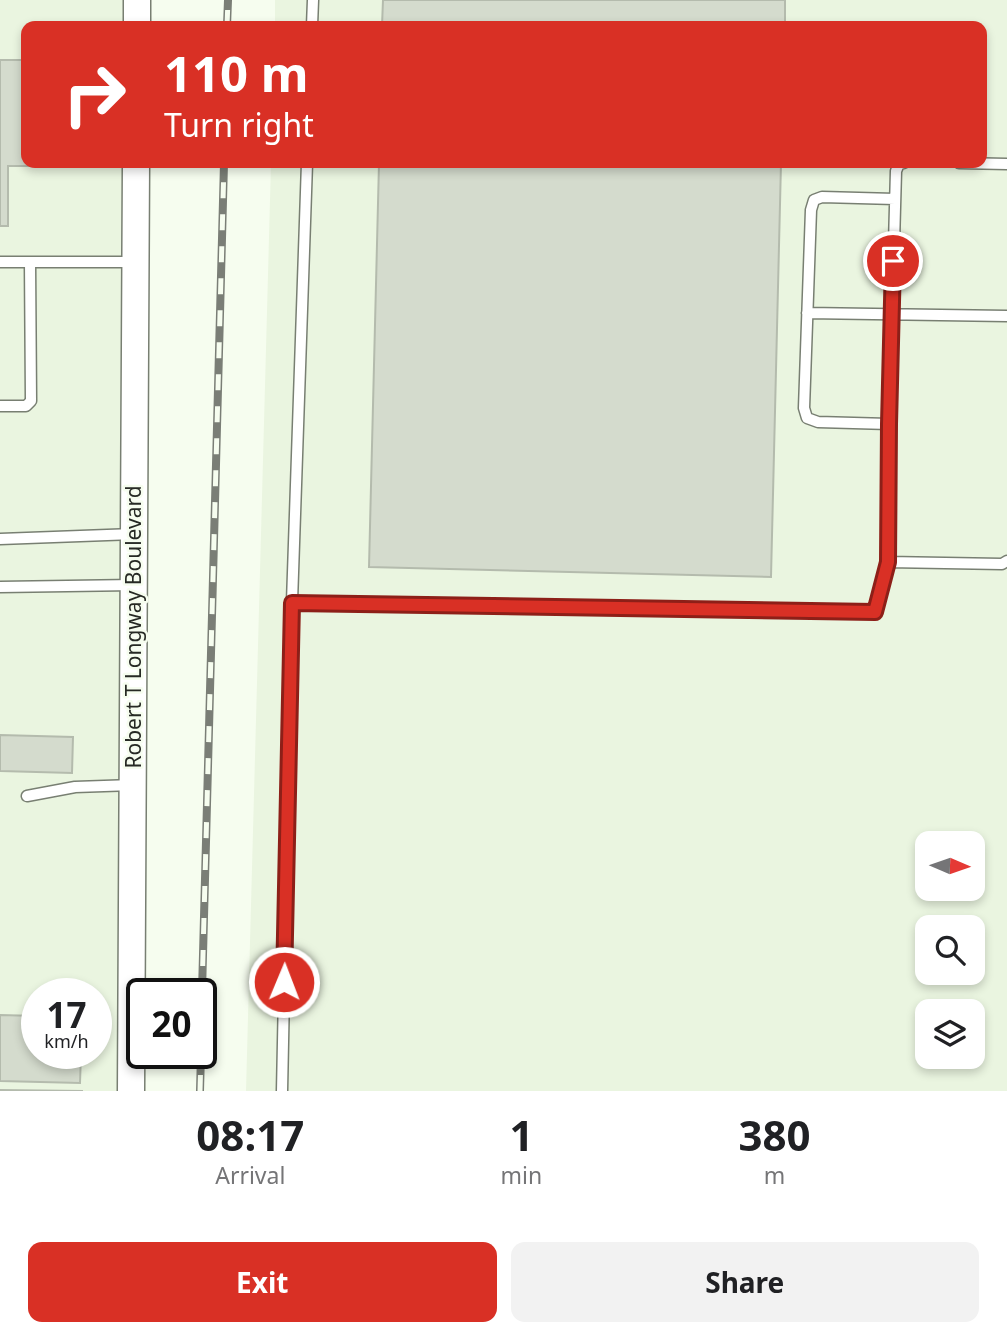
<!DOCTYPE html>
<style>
:root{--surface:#fff;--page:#f2f2f2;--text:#202124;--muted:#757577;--accent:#d93025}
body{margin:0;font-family:"Noto Sans",sans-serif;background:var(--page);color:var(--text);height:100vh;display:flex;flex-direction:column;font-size:26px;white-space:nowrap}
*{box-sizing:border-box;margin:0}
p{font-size:23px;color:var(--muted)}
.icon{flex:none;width:38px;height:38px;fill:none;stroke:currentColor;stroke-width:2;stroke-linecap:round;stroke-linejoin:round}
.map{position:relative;height:1091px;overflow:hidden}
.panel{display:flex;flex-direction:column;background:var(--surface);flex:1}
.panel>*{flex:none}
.banner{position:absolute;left:21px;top:21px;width:966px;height:147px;border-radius:14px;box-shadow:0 4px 10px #0003;background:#d93025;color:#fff;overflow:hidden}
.needle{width:46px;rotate:92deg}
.tools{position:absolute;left:915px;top:831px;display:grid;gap:14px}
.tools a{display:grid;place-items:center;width:70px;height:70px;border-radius:14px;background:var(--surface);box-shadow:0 4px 10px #0003;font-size:35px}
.speed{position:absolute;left:21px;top:978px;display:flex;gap:14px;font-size:35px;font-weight:700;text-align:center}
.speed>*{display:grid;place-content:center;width:91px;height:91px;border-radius:50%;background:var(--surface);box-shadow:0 4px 10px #0003;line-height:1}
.speed small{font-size:18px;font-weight:400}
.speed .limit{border:4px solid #111;border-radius:10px;background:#fff;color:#111}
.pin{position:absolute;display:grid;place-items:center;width:60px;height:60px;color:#fff;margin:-30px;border:4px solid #fff;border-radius:50%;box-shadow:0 2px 7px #0007}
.me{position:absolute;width:77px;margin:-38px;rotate:1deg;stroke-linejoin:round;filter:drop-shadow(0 0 5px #0008)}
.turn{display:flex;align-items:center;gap:24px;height:147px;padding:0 28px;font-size:32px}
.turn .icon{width:91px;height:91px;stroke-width:2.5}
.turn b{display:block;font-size:49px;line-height:60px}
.eta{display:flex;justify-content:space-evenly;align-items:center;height:119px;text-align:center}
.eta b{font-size:42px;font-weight:700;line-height:49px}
.button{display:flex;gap:14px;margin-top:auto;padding:14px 28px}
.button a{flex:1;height:80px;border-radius:14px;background:var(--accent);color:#fff;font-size:28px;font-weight:700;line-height:80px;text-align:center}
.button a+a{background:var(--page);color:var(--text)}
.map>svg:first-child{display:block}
.built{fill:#eaf5e0;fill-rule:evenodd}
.building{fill:#d4dbcd;stroke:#b4bbad;stroke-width:2}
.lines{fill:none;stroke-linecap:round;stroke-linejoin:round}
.service-casing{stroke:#787f72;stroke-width:13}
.tertiary-casing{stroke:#787f72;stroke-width:29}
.service{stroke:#fff;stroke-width:10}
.tertiary{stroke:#fff;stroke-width:26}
.rail-casing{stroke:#7a7e76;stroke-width:8}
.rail{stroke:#f6fdef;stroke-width:5;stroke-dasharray:16;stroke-linecap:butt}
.route-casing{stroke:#8d1f18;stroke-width:18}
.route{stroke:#d93025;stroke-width:12}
.labels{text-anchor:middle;stroke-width:5;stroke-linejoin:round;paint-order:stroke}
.street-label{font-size:21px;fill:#262924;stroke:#f6fdef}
</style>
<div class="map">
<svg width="1007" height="1091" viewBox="0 0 1007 1091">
<rect width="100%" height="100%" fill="#f6fdef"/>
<!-- built -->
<path class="built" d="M0,0H124V26H26V163H124L120,1091H0ZM37,994H96V1054H37Z
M275,0H1007V1091H246L271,163H982V26H275ZM928,844H973V889H928ZM928,928H973V973H928ZM928,1012H973V1057H928Z"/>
<!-- building -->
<path class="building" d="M383,0H785V26H382Z
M0,60H26V163H56V166H8V226H0Z
M379,163H781L771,577L369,567Z
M0,735L73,737L72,773L0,771Z
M0,1015L37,1016V1054H81L80,1083L0,1081Z
M0,1090L83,1091H0Z"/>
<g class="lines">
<!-- service casing -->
<g class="service-casing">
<path id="service" d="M312,26L313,0
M904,163L899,164L896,171L889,424L888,562L1002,564L1007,561
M959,163L1007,164
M0,262H136
M807,313L1007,316
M0,406H26L31,401L30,262
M889,424L818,422L807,418L804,408L811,210L814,200L822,197L895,199
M0,539L134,534
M0,587L134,585
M292,602L875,612L888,562
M27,796L75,787L133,785
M282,1091L292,602L307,163"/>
</g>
<!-- tertiary casing -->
<g class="tertiary-casing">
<path id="tertiary" d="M137,26V0
M131,1091L136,163"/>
</g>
<!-- service -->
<use href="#service" class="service"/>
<!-- tertiary -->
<use href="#tertiary" class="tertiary"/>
<!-- rail casing -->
<g class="rail-casing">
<path id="rail" d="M227,26L228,0
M201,1030L224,163
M200,1091L201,1054"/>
</g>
<!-- rail -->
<use href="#rail" class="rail"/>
</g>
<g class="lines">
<!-- route casing -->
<g class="route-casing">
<path id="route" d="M284,982L292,603L875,612L888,562L889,424L893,261"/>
</g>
<!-- route -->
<use href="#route" class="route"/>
</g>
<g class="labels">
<!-- street labels -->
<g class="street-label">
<text transform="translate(134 627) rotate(-90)" y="7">Robert T Longway Boulevard</text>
</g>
</g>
</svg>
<div class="tools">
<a><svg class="needle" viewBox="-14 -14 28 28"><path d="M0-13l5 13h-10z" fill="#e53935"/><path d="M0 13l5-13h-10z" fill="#757577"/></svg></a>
<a><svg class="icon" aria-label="search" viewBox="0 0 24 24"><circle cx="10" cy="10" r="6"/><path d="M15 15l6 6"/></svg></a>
<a><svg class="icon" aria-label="layers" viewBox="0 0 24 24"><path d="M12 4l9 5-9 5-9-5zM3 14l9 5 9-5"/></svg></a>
</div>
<div class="speed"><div>17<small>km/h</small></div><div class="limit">20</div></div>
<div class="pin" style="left:893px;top:261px;background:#d93025"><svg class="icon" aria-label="arrive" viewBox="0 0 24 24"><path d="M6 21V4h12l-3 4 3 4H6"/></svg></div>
<svg class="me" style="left:284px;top:982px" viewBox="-20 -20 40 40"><circle r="17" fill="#d93025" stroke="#fff" stroke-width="3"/><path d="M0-11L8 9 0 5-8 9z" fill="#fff"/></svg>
<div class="banner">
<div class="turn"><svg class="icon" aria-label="right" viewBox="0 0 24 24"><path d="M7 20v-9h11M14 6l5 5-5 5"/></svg><div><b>110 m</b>Turn right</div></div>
</div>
</div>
<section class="panel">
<div class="eta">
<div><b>08:17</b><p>Arrival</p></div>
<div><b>1</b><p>min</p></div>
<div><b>380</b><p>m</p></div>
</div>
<div class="button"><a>Exit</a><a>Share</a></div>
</section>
